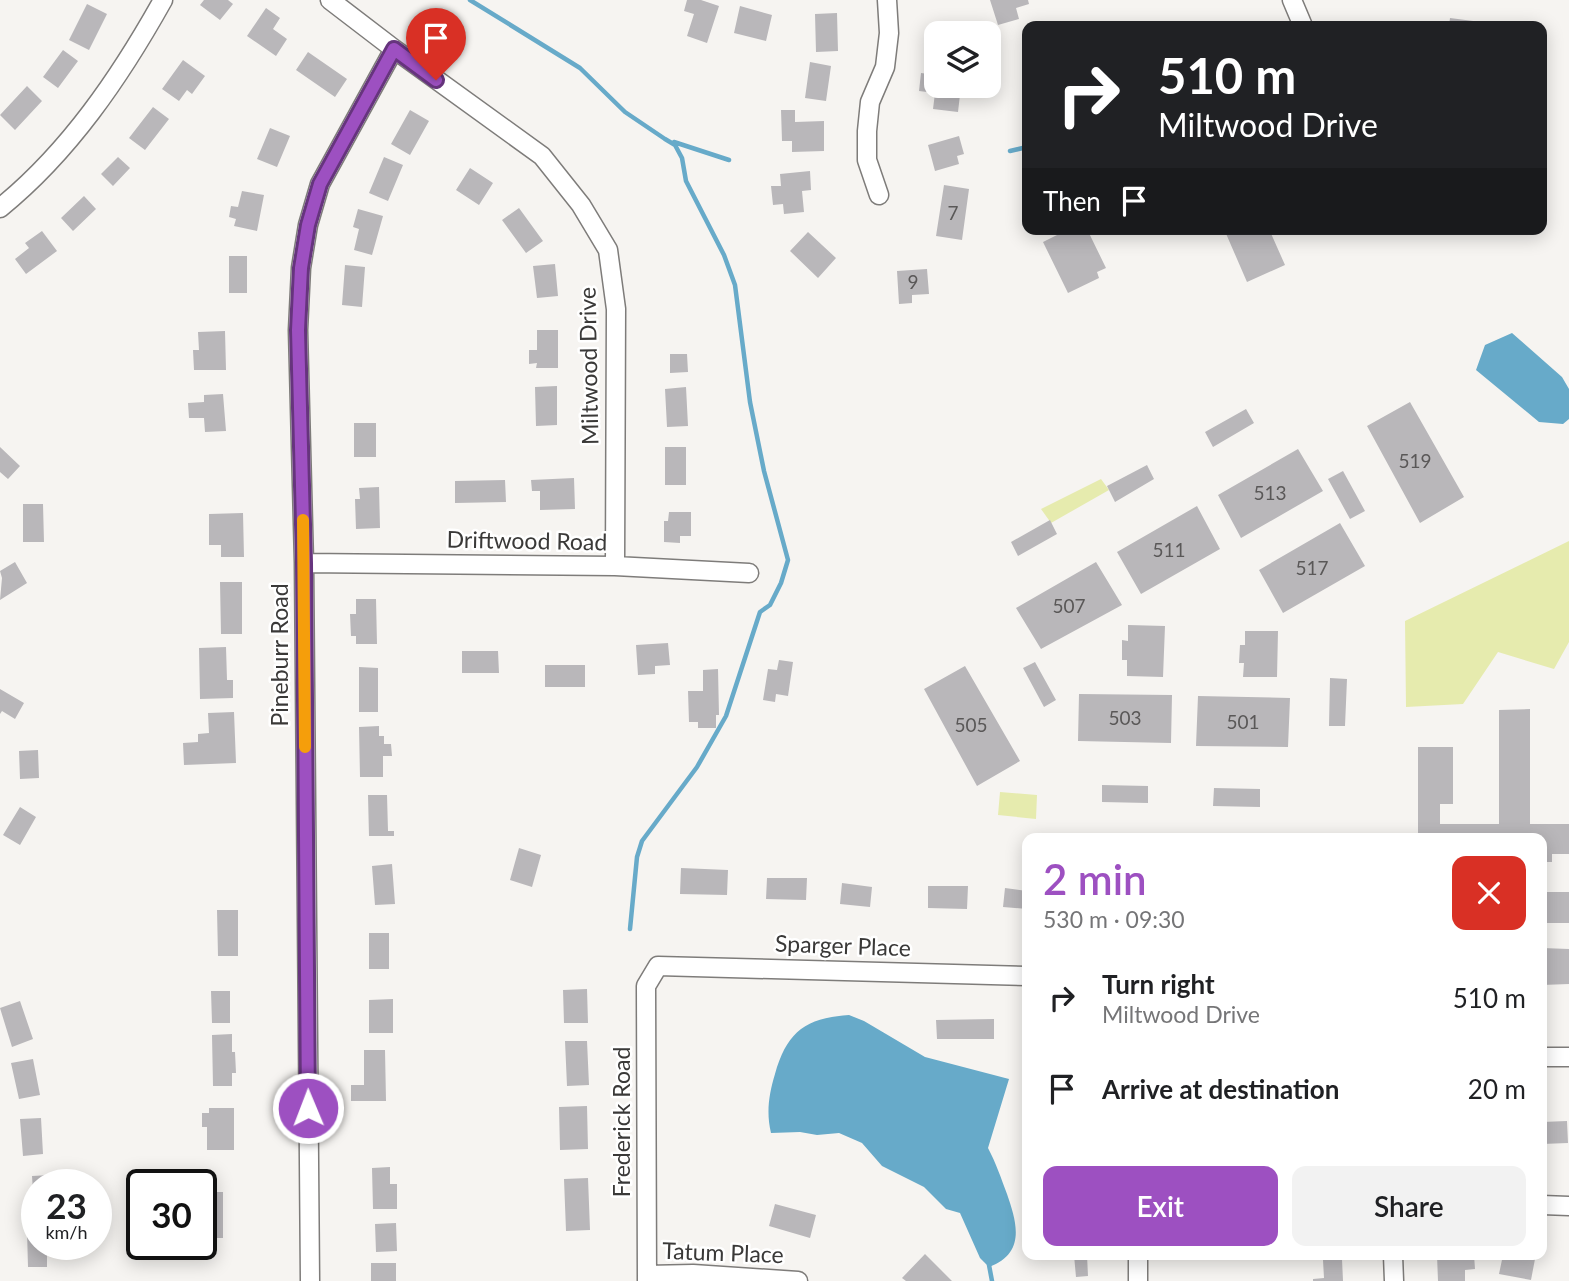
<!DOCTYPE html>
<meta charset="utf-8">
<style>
:root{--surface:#fff;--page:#f2f2f2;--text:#202124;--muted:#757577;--accent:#9d50c1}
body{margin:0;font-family:Lato,sans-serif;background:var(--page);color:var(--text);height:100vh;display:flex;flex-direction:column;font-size:26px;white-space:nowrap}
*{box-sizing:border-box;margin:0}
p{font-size:23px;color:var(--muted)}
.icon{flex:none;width:38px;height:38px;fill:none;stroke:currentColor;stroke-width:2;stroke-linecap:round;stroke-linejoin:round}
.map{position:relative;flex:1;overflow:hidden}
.drawer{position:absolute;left:1022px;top:833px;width:525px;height:427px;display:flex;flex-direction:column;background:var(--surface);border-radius:14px;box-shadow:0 4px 18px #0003}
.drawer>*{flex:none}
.guide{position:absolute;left:1022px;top:21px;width:525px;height:214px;border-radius:14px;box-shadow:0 4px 18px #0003;background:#202124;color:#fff;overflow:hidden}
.tools{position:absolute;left:924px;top:21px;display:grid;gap:14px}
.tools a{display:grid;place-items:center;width:77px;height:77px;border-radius:14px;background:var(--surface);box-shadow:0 4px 18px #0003;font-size:35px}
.speed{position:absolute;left:21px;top:1169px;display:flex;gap:14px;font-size:35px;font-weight:700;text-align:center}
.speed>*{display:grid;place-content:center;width:91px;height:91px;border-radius:50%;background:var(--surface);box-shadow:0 4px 18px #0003;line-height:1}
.speed small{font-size:18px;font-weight:400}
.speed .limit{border:4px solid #111;border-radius:10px;background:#fff;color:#111}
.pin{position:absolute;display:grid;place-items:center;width:60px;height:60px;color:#fff;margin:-72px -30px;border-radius:50% 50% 50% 0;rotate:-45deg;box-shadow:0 0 7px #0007}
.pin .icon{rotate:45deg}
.me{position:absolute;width:77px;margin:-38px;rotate:359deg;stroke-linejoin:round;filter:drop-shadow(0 0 5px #0008)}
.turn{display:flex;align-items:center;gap:24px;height:147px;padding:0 21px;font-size:32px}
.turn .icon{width:91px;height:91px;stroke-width:2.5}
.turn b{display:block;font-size:49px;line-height:60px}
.then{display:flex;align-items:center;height:66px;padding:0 21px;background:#0003;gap:14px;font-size:26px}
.round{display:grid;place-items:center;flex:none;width:74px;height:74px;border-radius:14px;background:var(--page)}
.headline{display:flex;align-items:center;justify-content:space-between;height:119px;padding:0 21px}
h1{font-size:42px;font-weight:600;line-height:52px;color:var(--accent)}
.cta{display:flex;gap:14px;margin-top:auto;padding:14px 21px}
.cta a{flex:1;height:80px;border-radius:14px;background:var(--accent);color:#fff;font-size:28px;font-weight:600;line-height:80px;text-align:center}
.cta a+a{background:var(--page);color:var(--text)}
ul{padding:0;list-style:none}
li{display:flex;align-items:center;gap:21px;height:91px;padding:0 21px}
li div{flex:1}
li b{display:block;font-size:26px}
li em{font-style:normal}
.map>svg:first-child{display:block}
.green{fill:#e6ebae}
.water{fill:#67aac9}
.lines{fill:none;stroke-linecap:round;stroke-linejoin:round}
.stream{stroke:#67aac9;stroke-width:4.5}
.building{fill:#b9b7ba}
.minor-casing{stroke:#7e7c7a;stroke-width:21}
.minor{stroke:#fff;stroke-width:18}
.route-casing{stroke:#66347d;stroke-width:18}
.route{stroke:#9d50c1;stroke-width:12}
.slow{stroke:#f59e0b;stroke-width:12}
.labels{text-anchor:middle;stroke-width:5;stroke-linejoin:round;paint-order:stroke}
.number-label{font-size:19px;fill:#5a5858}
.street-label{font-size:23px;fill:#3a3938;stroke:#fff}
</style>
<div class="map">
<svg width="1569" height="1281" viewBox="0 0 1569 1281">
<rect width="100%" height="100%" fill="#f6f4f1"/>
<!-- green -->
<path class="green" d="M1101,479L1109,490L1051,523L1041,509Z
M1569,541V642L1554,669L1498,652L1463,704L1406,707L1405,621Z
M1000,792L1037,795L1036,819L998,815Z"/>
<!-- water -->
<path class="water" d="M1512,333L1562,377L1569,389V419L1563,424L1539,422L1476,370L1485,345Z
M849,1015L864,1021L925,1057L1009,1079L988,1148C996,1163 1001,1178 1007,1194C1017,1223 1026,1253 989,1267L980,1258L960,1213L946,1209L924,1187L882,1166L862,1143L839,1133L817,1135L800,1132L771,1133C766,1112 769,1094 775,1074C787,1032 805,1018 849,1015Z"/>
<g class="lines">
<!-- stream -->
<path class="stream" d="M470,0L580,68L625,112L665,139
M674,142L729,160
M1010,151L1027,147
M630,929L637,857L642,841L697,767L726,716L760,612L770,605L781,583L788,560L764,471L750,402L735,285L724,255L686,181L682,158L675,145L665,139
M989,1265L992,1281"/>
</g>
<!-- building -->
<path class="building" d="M204,0H228L233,4L220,20L200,5Z
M687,0H701L719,6L707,43L687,36L694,14L684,11Z
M990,0H1028L1029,4L1016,8L1019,19L998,25Z
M87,4L107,14L89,50L69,40Z
M740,6L772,15L766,41L734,33Z
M266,8L280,18L273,29L287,39L276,56L247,36Z
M837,13L838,51L816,52L815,14Z
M1450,18L1504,25V26H1449Z
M63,50L78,61L58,88L43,77Z
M308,52L347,79L335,97L296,70Z
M183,60L205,76L192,94L187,90L179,101L162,89Z
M810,62L831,66L826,101L805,98Z
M921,73L936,75V86H961L958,112L933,109L935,93L919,91Z
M27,86L42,101L15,130L0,115Z
M153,107L169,119L145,150L129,138Z
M410,110L429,121L410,155L391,144Z
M781,110H795V122L824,121V151L792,152V141H782Z
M270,128L290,136L277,167L257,159Z
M959,136L964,154L957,156L959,164L935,171L928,145Z
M118,157L130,168L113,186L101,174Z
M384,157L403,165L388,201L369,193Z
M470,168L493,183L479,205L456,190Z
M810,171L811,190L802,191L804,212L784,214L783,204L773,205L771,186H781L780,174Z
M944,185L969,189L962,240L936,236Z
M242,191L264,195L257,231L234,226L236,219L229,217L231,206L238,207Z
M84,196L96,209L73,231L61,218Z
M519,208L543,241L526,253L502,220Z
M358,209L383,216L372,255L354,250L359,229L353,227Z
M1069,229H1087L1106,268L1097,272L1099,278L1068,293L1043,242Z
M1224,229H1269L1285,265L1247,282Z
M42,231L57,251L26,274L15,259L29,248L25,243Z
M808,232L836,258L818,278L790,251Z
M229,256H247V293H229Z
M555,264L558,296L537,298L533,266Z
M345,265L365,267L362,307L342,305Z
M927,269L929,294L912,295V303L899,304L897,271Z
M537,330H558V368H536L537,363L529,364V350H537Z
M225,331L226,370H194L193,350H199L198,332Z
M670,354H687L688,372L670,373Z
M557,386V425L536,426L535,387Z
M686,387L688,426L667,427L665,389Z
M223,394L226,431L205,432L204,418H189L188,403L204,402V395Z
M1410,402L1464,497L1420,523L1367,426Z
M1246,409L1254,423L1213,447L1205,432Z
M354,423H376V457H354Z
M0,447L20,466L8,479L0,472Z
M665,447H686V485H665Z
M1298,449L1323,491L1241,538L1218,495Z
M1147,465L1154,479L1115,502L1107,486Z
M1343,471L1365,511L1350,519L1328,479Z
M574,478L575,509L540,510V491H532L531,480Z
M505,480L506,502L455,503V481Z
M379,487L380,528L356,529L355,499H360L359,488Z
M23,504H43L44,542H23Z
M1197,506L1220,549L1141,594L1117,552Z
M669,512H691V536H680V543L664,542V521H668Z
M243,513L244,557H221V545H209V514Z
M1050,520L1057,534L1018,556L1011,542Z
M1340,523L1365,566L1283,613L1259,570Z
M15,562L27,583L0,600L2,578L0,571Z
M1096,562L1122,605L1041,649L1016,608Z
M220,582H242V634H221Z
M356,599H376L377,644H356V636H351L350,614H356Z
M1128,625L1165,626L1163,677L1127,676V660H1122V640L1128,641Z
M1245,631H1278L1277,677H1243L1244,663H1239L1240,645H1245Z
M668,643L670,665L655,666V674L638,675L636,645Z
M226,647L227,680H233V698L200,699L199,648Z
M462,651H498L499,673H462Z
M779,660L793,662L788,696L776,694L775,702L763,700L768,669L777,670Z
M1035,662L1056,700L1044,707L1023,668Z
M545,665H585V687H545Z
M965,666L1020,761L977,786L924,689Z
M359,667L378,668V712H359Z
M718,669L719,715H716V728H698V722H689L688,691H703V670Z
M1330,678L1347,679L1345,726H1329Z
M0,689L24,703L15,719L2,711L0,714Z
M1079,694L1172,695L1171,743L1078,741Z
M1198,696L1290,698L1288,747L1196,746Z
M1530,709V824H1569V854H1552V862H1542V838H1418V747H1453V804H1440V824H1499V710Z
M234,712L236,763L184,765L183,743L198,742V734L209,733L208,713Z
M379,726V736H384V744H391L392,756H383V777H360L359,727Z
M38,750L39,778L20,779L19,751Z
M1102,785L1148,786V803L1102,802Z
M1214,788L1260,789V807L1213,806Z
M368,795H387L388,831H394V836H369Z
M20,807L36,817L20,845L3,835Z
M519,848L541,855L532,887L510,880Z
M392,864L395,904L375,905L372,866Z
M681,868L728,870L727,895L680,894Z
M767,878H807L806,900L766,899Z
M842,883L872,887L870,907L840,904Z
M928,886H968L967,909L928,908Z
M1005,888L1027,891V909L1003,907Z
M1542,892H1569V923H1542Z
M217,910H238V956H218Z
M369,933H389V969H369Z
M1542,948L1569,949V984L1542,985Z
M587,989L588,1023H564L563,990Z
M211,991H230V1023H212Z
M393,999V1033H369V1000Z
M20,1001L33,1039L12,1047L0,1008Z
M994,1019V1039H937L936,1020Z
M232,1034V1052H235L236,1073H232V1086H213L212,1035Z
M565,1041H587L589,1085L567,1086Z
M364,1050H385L386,1101H351V1085H364Z
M33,1059L40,1095L19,1099L11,1063Z
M587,1106L588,1149L560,1150L559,1107Z
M209,1108H234V1150H207V1127H202V1113H209Z
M41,1118L43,1154L23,1156L20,1119Z
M1567,1121L1568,1143L1542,1144V1122Z
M390,1167V1184H397V1209H373L372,1168Z
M51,1175L52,1185H37V1210H28V1191H33L32,1176Z
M588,1178L590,1230L566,1231L564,1179Z
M201,1192H223V1238H205V1209H201Z
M775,1204L816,1215L810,1238L769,1226Z
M396,1223L397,1251L376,1252L375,1224Z
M27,1231H37V1244H47V1267H28Z
M925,1254L952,1281H906L902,1278Z
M1074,1255H1087L1088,1276L1076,1277Z
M1437,1255H1474L1475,1269L1465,1270V1281H1438Z
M1503,1255L1535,1259L1531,1280L1499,1274Z
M1342,1259L1343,1281H1313V1279L1324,1278L1323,1260Z
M371,1263H396V1281H371Z"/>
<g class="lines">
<!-- minor casing -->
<g class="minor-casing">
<path id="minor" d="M330,0L394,49L542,156L581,205L608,250L616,309L615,566
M1292,0L1303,26
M879,195L867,160V131L870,102L885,67L889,33L887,0
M0,208C69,152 120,77 163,0
M304,563L615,566L749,573
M1542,1057H1569
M1542,1205L1569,1206
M1138,1255V1281
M1393,1255L1394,1281
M647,1275L693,1274L798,1281
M310,1281L304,563L298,330L301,268L308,225L320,184L394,49
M647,1281L646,986L658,966L1027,976"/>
</g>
<!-- minor -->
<use href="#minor" class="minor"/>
</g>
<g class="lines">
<!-- route casing -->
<g class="route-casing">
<path id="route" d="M308,1108L304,563L298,330L301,268L308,225L320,184L394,49L436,80"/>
</g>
<!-- route -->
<use href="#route" class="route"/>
<!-- slow -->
<path class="slow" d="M303,520L305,747"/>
</g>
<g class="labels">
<!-- number labels -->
<g class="number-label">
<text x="953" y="220">7</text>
<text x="913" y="289">9</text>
<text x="1415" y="468">519</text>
<text x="1270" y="500">513</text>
<text x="1169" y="557">511</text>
<text x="1312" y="575">517</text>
<text x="1069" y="613">507</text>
<text x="1125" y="725">503</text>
<text x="1243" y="729">501</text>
<text x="971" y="732">505</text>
</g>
<!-- street labels -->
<g class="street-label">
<text transform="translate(589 366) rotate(-91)" y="8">Miltwood Drive</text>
<text transform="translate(527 541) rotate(1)" y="8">Driftwood Road</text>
<text transform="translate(280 655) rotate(-90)" y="8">Pineburr Road</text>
<text transform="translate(843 946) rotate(2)" y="8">Sparger Place</text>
<text transform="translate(622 1122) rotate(-90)" y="8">Frederick Road</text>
<text transform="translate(723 1253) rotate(2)" y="8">Tatum Place</text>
</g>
</g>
</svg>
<div class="tools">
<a><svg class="icon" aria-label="layers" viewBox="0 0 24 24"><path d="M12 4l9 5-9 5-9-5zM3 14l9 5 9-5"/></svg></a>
</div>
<div class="speed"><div>23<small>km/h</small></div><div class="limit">30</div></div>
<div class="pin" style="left:436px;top:80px;background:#d93025"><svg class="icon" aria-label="arrive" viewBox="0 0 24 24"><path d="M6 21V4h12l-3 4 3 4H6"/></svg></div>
<svg class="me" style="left:308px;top:1108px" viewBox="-20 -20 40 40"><circle r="17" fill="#9d50c1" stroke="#fff" stroke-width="3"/><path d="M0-11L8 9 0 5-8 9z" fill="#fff"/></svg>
<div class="guide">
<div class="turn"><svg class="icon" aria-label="right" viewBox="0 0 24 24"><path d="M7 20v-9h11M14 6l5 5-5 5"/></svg><div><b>510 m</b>Miltwood Drive</div></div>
<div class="then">Then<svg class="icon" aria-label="arrive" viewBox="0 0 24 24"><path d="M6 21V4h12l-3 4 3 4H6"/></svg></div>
</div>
<section class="drawer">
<div class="headline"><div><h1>2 min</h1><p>530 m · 09:30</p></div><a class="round" style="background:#d93025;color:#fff"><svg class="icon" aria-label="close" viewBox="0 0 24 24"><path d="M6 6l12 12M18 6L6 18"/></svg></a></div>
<ul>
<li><svg class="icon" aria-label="right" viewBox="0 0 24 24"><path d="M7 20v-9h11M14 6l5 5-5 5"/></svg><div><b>Turn right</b><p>Miltwood Drive</p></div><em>510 m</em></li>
<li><svg class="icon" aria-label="arrive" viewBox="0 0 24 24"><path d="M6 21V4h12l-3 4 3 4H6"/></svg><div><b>Arrive at destination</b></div><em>20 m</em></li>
</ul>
<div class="cta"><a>Exit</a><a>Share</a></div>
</section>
</div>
